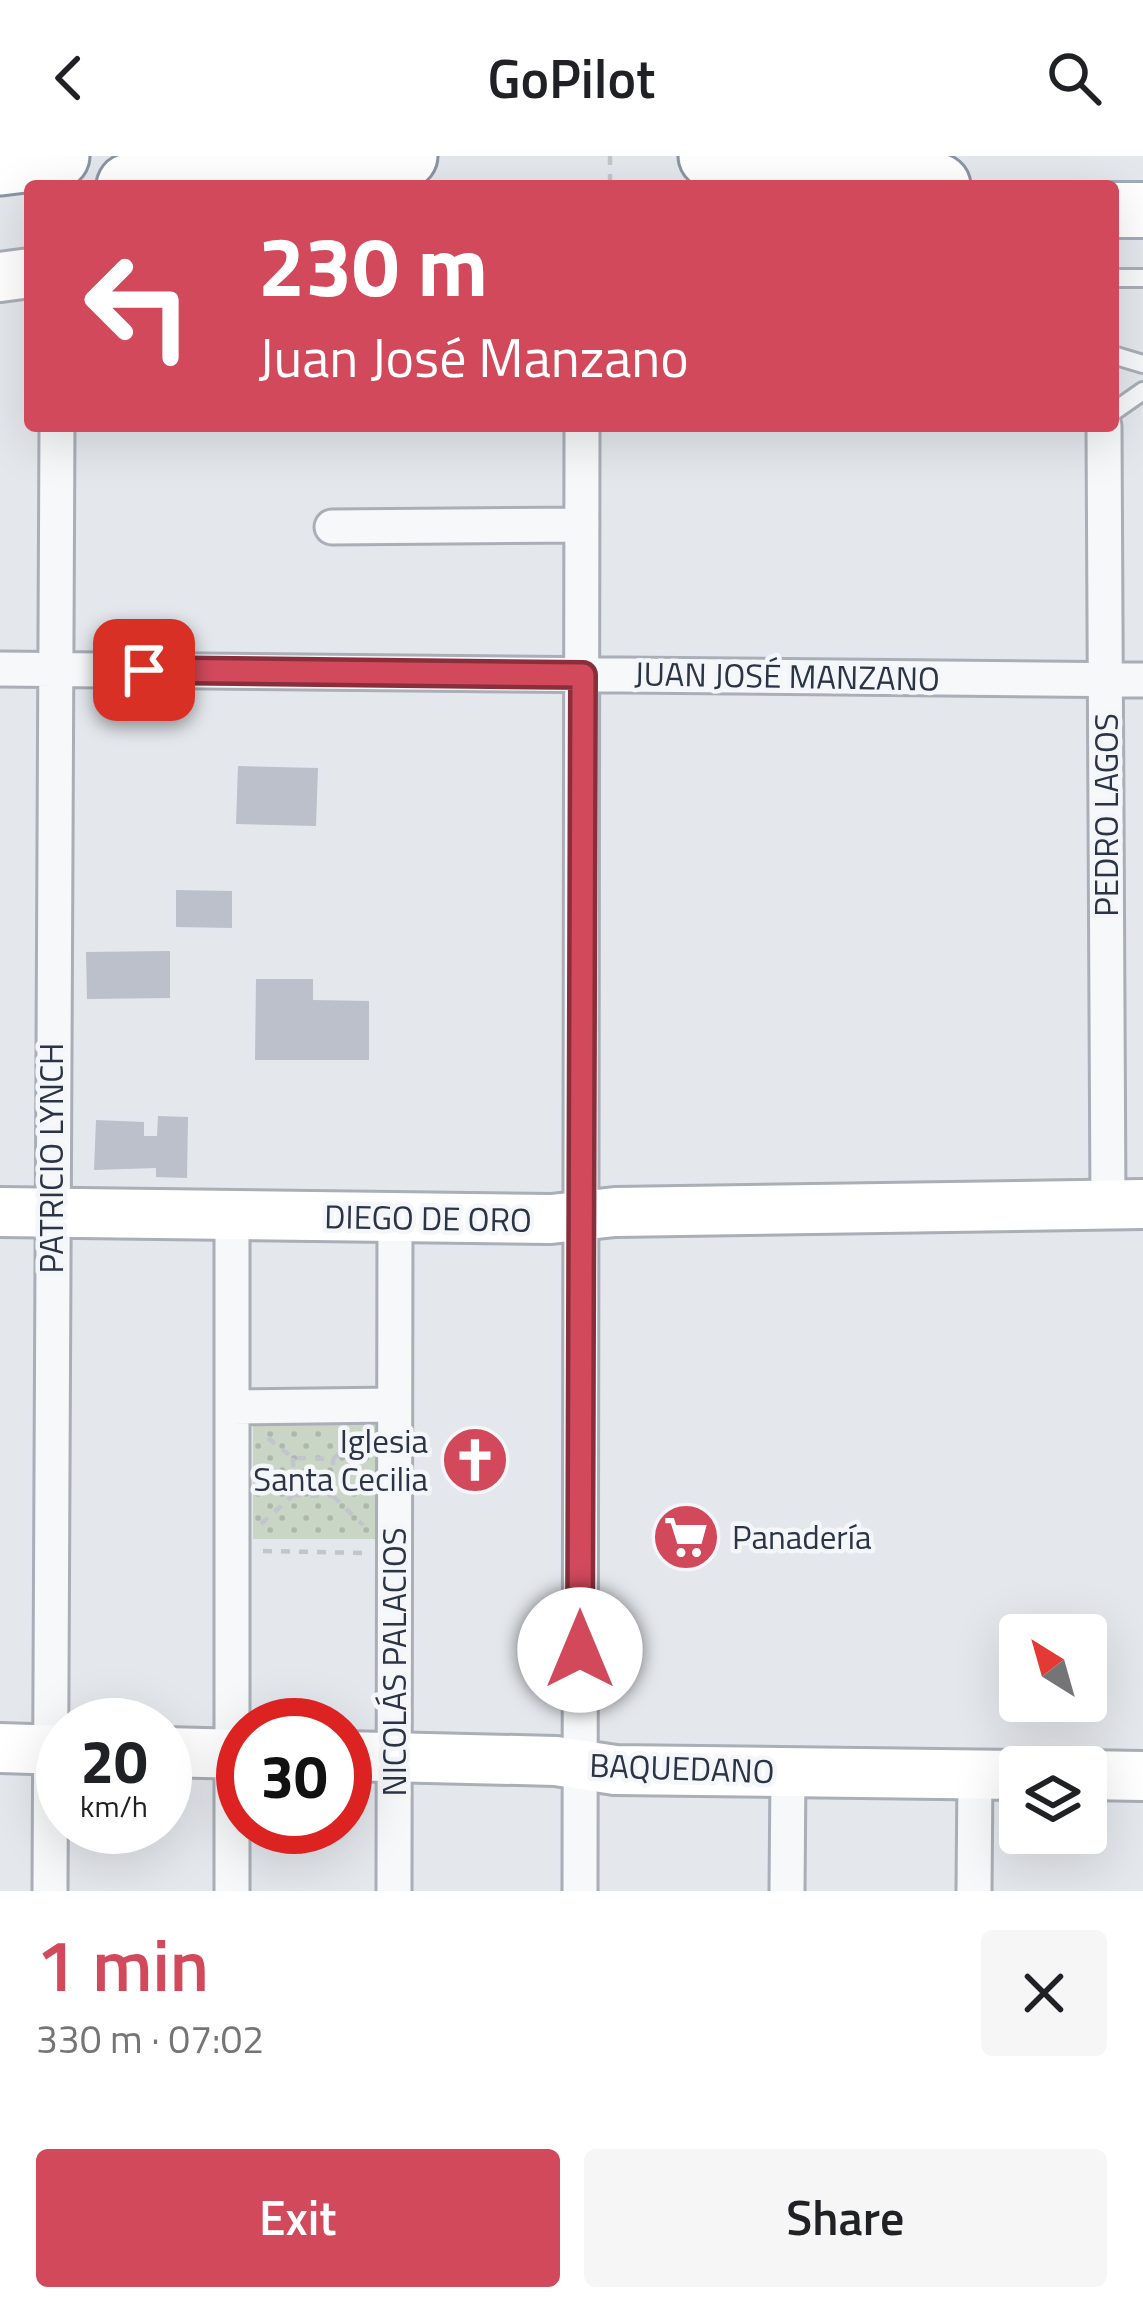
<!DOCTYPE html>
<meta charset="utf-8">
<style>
:root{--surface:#fff;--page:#f6f6f6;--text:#202124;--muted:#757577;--accent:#d1495b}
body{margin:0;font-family:"Titillium Web",sans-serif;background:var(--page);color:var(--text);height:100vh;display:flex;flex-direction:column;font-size:45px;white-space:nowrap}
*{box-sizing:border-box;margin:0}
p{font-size:39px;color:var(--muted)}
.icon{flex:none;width:66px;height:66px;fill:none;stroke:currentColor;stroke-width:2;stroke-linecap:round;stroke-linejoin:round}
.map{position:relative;height:1735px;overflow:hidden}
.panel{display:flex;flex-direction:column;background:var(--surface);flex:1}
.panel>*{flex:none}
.top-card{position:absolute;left:24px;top:24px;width:1095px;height:252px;border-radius:12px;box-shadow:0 12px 48px #0002;background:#d1495b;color:#fff;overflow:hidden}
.needle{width:78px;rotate:323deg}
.controls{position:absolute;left:999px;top:1458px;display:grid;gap:24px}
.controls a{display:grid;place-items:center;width:108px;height:108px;border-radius:12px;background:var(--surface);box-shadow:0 12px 48px #0002;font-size:60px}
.speed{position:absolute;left:36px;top:1542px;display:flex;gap:24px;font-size:60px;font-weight:700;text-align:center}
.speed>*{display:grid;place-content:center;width:156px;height:156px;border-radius:50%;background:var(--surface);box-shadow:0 12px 48px #0002;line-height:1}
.speed small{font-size:30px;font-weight:400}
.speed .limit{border:18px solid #d22;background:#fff;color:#111}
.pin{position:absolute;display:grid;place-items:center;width:102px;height:102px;color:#fff;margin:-51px;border-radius:24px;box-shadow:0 6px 18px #0006}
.me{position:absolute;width:132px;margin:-66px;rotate:0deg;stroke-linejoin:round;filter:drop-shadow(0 0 9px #0008)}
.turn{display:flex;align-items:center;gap:42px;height:252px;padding:0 36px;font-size:54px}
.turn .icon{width:156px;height:156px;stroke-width:2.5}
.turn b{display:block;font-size:84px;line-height:102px}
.round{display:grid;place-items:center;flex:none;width:126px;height:126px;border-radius:12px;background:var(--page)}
.summary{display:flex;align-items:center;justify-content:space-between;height:204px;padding:0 36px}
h1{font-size:72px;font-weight:600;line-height:90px;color:var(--accent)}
.button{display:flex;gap:24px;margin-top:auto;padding:24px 36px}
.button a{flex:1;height:138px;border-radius:12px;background:var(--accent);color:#fff;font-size:48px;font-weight:600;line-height:138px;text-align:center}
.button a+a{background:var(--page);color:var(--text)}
header{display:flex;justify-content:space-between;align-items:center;height:156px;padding:0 36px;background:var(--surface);font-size:54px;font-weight:600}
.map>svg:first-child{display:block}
.grass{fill:url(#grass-dots)}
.building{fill:#bbc0ca}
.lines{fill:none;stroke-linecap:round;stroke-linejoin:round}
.lane-casing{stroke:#a9aeb7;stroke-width:22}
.street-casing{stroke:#a9aeb7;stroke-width:39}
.secondary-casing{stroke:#a9aeb7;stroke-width:54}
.primary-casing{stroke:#a3abb8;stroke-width:60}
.highway-casing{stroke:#8b94a3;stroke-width:69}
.path{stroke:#c2c5cb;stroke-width:4.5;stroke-dasharray:9 9;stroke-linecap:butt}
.lane{stroke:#f7f8fa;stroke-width:16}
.street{stroke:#f7f8fa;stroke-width:33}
.secondary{stroke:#fff;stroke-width:48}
.primary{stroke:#fff;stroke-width:54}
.highway{stroke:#fff;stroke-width:63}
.route-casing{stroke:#882f3b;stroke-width:30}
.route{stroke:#d1495b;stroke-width:21}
.labels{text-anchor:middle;stroke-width:9;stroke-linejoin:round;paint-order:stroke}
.street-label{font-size:33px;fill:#2b3445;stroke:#f4f6f9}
.poi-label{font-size:33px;fill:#2b3445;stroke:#f4f6f9;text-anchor:end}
</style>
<header><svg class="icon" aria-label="back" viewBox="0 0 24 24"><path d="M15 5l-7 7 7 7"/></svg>GoPilot<svg class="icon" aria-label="search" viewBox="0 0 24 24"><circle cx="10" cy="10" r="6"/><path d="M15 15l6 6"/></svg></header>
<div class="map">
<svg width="1143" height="1735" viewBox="0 0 1143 1735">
<defs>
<pattern id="grass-dots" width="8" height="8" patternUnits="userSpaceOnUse" patternTransform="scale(3)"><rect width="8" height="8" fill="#c9d6c5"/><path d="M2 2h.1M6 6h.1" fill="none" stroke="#adb8ab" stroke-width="1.8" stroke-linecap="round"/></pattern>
</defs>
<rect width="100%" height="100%" fill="#e4e7ec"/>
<!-- grass -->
<path class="grass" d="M253,1258H376V1383H253Z"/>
<!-- building -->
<path class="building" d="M238,610L318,612L316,670L236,668Z
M176,734L232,735V772L176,771Z
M170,795V842L87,843L86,796Z
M256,823H313V844L369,845V904H255Z
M158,960L188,961L187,1022L156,1021V1012L94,1014L96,964L144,966V980H157Z"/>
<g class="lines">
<!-- lane casing -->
<g class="lane-casing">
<path id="lane" d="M1113,122H1143
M1113,199L1143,208
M1113,256L1143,235"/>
</g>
<!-- street casing -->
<g class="street-casing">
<path id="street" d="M1104,270L1108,1049
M332,371L582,369
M0,513L1143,524
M232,1060V1735
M232,1251L394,1249
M50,1735L57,270
M394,1735L395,1061
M580,1735L582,270
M787,1735L788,1616
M974,1735L975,1618"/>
</g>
<!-- secondary casing -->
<g class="secondary-casing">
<path id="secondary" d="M0,121L30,117
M0,1056L551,1063L615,1056L1143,1048
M0,1592L63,1594
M165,1596L243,1598
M345,1600L556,1605L615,1614L1020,1619
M1086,1619L1143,1620"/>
</g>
<!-- primary casing -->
<g class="primary-casing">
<path id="primary" d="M1113,54H1143"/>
</g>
<!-- highway casing -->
<g class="highway-casing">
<path id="highway" d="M711,0L938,30
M0,7L57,0
M129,30L405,0"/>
</g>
<!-- path -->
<path class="path" d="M610,0V30
M268,1282L293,1302L333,1303L361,1279
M293,1302V1339L333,1340V1303
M333,1340L363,1369
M261,1368L293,1339
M263,1395L366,1397"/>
<!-- lane -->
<use href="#lane" class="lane"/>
<!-- street -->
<use href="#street" class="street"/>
<!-- secondary -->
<use href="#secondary" class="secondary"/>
<!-- primary -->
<use href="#primary" class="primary"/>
<!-- highway -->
<use href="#highway" class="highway"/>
</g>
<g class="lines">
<!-- route casing -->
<g class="route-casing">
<path id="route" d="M144,514L583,519L580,1494"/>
</g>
<!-- route -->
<use href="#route" class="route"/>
</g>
<!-- icons -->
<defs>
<g id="church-disc" transform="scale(3.45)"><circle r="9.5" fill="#d1495b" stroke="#f4f6f9"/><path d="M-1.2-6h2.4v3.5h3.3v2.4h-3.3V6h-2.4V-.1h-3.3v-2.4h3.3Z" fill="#fff"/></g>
<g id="supermarket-disc" transform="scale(3.45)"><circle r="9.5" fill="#d1495b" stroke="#f4f6f9"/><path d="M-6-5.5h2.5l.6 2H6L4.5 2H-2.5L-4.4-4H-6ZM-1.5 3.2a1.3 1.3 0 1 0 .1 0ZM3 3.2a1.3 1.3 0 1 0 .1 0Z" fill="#fff"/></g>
</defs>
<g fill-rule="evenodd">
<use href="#church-disc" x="475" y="1304"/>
<use href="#supermarket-disc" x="686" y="1381"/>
</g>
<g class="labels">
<!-- street labels -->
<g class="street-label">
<text transform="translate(787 520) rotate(1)" y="12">JUAN JOSÉ MANZANO</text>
<text transform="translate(1106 659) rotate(-90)" y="12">PEDRO LAGOS</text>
<text transform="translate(51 1002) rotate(-90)" y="12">PATRICIO LYNCH</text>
<text transform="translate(428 1062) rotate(1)" y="12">DIEGO DE ORO</text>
<text transform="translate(394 1506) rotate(-90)" y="12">NICOLÁS PALACIOS</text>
<text transform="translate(682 1612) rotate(2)" y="12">BAQUEDANO</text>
</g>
<!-- poi labels -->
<g class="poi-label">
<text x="428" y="1297">Iglesia<tspan x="428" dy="38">Santa Cecilia</tspan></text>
<text x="732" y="1393" text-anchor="start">Panadería</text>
</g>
</g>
</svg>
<div class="controls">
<a><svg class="needle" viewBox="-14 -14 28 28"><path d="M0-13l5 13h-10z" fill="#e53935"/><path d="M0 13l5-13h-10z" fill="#757577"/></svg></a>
<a><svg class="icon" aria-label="layers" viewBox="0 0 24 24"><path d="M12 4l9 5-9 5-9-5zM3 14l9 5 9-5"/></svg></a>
</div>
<div class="speed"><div>20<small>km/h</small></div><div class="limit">30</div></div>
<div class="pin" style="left:144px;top:514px;background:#d93025"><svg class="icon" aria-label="arrive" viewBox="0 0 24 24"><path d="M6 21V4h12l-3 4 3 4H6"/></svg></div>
<svg class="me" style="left:580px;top:1494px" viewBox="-20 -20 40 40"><circle r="19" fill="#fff"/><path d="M0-13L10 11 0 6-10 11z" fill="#d1495b"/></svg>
<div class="top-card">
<div class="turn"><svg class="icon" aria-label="left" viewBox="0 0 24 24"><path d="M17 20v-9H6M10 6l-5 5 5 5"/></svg><div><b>230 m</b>Juan José Manzano</div></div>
</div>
</div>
<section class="panel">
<div class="summary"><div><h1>1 min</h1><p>330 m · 07:02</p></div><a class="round"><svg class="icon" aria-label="close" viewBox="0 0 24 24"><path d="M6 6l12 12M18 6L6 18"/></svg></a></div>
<div class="button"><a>Exit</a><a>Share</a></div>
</section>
